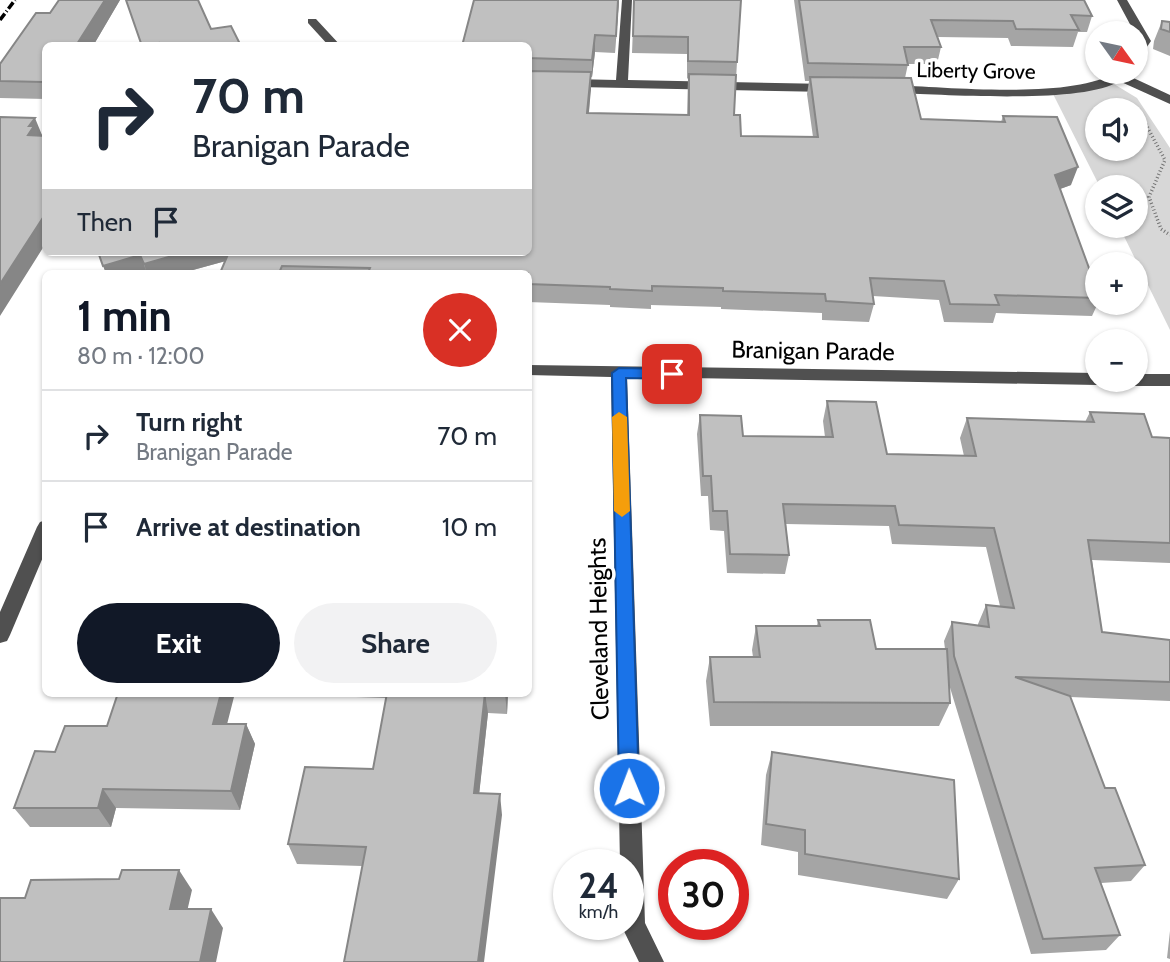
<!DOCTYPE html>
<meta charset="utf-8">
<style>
:root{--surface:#fff;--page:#f2f2f3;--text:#1f2937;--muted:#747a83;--line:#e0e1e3;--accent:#111827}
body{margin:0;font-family:Cabin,sans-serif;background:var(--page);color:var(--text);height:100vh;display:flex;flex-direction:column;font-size:26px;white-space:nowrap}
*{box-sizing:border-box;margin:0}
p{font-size:23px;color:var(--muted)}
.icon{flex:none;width:38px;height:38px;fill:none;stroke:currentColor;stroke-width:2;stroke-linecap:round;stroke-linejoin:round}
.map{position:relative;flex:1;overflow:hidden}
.panel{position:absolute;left:42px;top:270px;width:490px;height:427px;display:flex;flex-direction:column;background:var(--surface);border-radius:10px;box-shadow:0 2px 5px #0004}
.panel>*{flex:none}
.top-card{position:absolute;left:42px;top:42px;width:490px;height:214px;border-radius:10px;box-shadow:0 2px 5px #0004;background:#fff;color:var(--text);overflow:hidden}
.needle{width:46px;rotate:123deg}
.buttons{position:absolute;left:1085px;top:21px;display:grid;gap:14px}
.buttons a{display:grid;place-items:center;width:63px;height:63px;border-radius:50%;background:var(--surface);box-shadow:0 2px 5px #0004;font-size:35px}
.speed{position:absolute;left:553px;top:849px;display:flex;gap:14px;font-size:35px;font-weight:700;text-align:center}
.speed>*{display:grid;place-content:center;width:91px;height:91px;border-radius:50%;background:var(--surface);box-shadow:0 2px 5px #0004;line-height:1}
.speed small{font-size:18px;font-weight:400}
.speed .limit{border:10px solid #d22;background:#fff;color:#111}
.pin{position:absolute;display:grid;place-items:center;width:60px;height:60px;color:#fff;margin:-30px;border-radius:14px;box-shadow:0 4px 10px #0006}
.me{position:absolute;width:77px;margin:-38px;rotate:359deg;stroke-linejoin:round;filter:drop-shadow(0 0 5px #0008)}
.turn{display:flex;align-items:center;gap:24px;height:147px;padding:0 35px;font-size:32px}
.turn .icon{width:91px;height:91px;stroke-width:2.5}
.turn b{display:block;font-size:49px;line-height:60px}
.then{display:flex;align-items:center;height:66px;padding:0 35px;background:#0003;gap:14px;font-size:26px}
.round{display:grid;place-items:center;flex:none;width:74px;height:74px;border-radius:37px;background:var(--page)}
.head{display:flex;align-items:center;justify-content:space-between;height:119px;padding:0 35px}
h1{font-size:42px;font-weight:700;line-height:52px;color:var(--accent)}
.cta{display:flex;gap:14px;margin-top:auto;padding:14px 35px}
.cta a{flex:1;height:80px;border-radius:42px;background:var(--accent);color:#fff;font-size:28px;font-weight:700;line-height:80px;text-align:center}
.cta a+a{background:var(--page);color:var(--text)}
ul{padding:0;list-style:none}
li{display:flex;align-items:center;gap:21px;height:91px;padding:0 35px;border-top:2px solid var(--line)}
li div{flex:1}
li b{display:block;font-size:26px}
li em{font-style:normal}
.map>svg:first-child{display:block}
.green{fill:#d7d7d7;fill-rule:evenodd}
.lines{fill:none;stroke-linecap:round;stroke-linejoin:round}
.path{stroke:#727272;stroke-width:3.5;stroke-dasharray:1 2.5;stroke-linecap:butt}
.minor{fill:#505050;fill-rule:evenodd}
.rail{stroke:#000;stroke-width:3.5;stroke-dasharray:8 2.5 1 2.5;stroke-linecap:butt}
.wall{fill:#a5a5a5}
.shaded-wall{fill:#868686}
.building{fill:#c0c0c0;stroke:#868686;stroke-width:2}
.route{fill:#1a73e8;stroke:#114b97;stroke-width:2}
.slow{fill:#f59e0b}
.labels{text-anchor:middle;stroke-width:7;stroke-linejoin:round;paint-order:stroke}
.far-street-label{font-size:21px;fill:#000;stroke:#fff}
.street-label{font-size:24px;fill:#000;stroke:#fff}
</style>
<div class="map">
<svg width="1170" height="962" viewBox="0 0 1170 962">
<rect width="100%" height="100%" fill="#fff"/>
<!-- green -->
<path class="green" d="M1109,81L1137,98L1170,148V330L1119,226H1136V187H1100L1052,92ZM1097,110H1136V149H1097Z"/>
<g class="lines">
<!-- path -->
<path class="path" d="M1144,121L1165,160L1149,197L1161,229L1170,235"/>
<!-- minor -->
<path class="minor" d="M622,0H632L628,80L829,84L835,88L829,92L528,86V78L616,80Z
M1117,0H1127L1151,41L1140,57L1136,58V46L1139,41Z
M308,19H316L341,46H329L308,23Z
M1116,72H1130L1127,75L1170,95V104L1119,81C1083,105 940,94 892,93L886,89L892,85C946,87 1073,100 1116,72Z
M528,365L1097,373V380H1105L1097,385L627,377L645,923L664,962H639L621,925L628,924V864H620L611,377L528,375Z
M1136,374H1170V386H1119L1111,380H1136Z
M46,520V550L10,635L7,641L0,643V612L37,527L40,522Z"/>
<!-- rail -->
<path class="rail" d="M0,20L15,0"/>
</g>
<!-- wall -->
<path class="wall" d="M59,0H120L93,46H46V99L0,98V64L50,13Z
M619,0L615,53L595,52L592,77H591L589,113L687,115L688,79L687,78V54L632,53L634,0L737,62L734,115L741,136L813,137L807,94L809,81H805L794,0H1084L1092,16L1087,32H1078L1073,47L1011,46L1008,38L938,37L941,47L937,64H908L905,78L921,119L1001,122L1003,116L1071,185L1060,189L1097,290L1098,303L1092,316L996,313L993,323L944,322L939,300L873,296L874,304L869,322L822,320V313L721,309V307L651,305V309L610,307V305L528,302V273H220L226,261L182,273H106L98,252H528V46Z
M1162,21L1170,22V56L1153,49L1154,41Z
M827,401L887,454L964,456L960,438L967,418L1085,422L1090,412L1152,437L1170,438V563L1092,560L1102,632L1170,640V701L1070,697L1105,788L1145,865L1131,881L1101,883L1120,935L1106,950L1031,954L948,681L950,703L939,726H710L706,681L710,657H753L752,650L756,626H817L818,620L876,649H945L944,641L952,622L978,626V624L986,605L1000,606L986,547L892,544L889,526L786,524L789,555L785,574L727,573L724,531L710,530L708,496H701L697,434L700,415L743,436L825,437L823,421Z
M325,693H508L507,714L488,713L479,794L502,815L362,866L297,864L288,844L373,769L386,698L326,696Z
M246,724L255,744L240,810L116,808L111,827H30L14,808L55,752L107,726Z
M772,752L959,879L947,899L798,875V852L761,845L766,775Z
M1170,931V959L1167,958Z"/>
<!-- shaded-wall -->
<path class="shaded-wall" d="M105,0H120L93,46H78L77,44Z
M618,0H619L615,53L616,36Z
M595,35V52L592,77V60Z
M591,72V90L587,130V113Z
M35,118L42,135H28L29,126Z
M1078,167L1071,185L1049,193L1055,175Z
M46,213V243L0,316V284Z
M186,252H239L240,257L182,273H147L144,264Z
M140,255L147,273H106L103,266Z
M221,693H235L222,744L213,724Z
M485,693L488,713L477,814L474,793Z
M505,693H508L507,714Z
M246,724L255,744L240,810L231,791Z
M103,789L116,808L111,827L98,808Z
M500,794L502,815L484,962H478Z
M179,870L192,890L183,929L170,909Z
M211,909L223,928L216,962H200Z"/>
<!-- building -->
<path class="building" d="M59,0H105L77,44H71L70,46H46V79L43,82L0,81V64L36,13H50Z
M126,0H198L211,29L231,26L241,46H160L159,43L142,46Z
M474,0H618L616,36L595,35L592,60L528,58V46H462Z
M634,0H741L737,62L688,61V37L633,36Z
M799,0H1084L1092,16L1071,15L1079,30L1016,29L1013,21L931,20L941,47H904L908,65L808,63Z
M1162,21L1170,22V32L1161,29Z
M528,71L591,72L587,113L689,115V74L736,75L734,115H740L741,136L818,137L810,77L911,78L921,119L1005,122L1003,116L1057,117L1078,167L1055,175L1097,290V298L995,295L999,305L950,304L944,281L870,278L874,304L826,301L825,294L723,291V288L652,286V291L610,289V287L528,284V273H368L370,268L282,266L279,273H220L229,252H528Z
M0,117L35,118L29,126H34L28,135L46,136V213L0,284Z
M98,252H186L144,264L140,255L103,266Z
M827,401L876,402L887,454L976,456L967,418L1094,422L1090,412L1144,414L1152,437L1170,438V543L1088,540L1102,632L1170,640V682L1015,677L1070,696L1105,788H1115L1145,865L1095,868L1120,935L1043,939L954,656L952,622L989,627L986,605L1014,608L994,528L899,525L895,506L783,504L789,555L730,554L727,511H713L711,476H703L700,415L741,416L743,436L833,437Z
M818,620H870L876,649H947L950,703L714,702L710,657H760L756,626H820Z
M118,693H221L213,724H246L231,791L103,789L98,808H14L35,751L55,752L65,726H107Z
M387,693H485L474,793L500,794L478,962H344L366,847L288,844L305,767L373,769Z
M772,752L954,780L959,879L805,854V830L766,824Z
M122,870H179L170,909H211L200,962H0V898H25L31,880L119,879Z"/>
<!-- route -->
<path class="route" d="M619,368L672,369L679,374L672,379L626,378L639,788L636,794L629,797L622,794L619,788L612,373Z"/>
<!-- slow -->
<path class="slow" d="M619,412L627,417L630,511L622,517L614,511L612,417Z"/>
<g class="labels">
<!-- far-street labels -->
<g class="far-street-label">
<text transform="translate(976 71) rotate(1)" y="7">Liberty Grove</text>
</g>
<!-- street labels -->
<g class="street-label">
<text transform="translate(813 351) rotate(1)" y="8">Branigan Parade</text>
<text transform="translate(599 629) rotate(-91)" y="8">Cleveland Heights</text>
</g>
</g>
</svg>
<div class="buttons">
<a><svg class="needle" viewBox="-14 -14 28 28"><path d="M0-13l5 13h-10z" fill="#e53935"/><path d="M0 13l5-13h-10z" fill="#747a83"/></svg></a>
<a><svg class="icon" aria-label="sound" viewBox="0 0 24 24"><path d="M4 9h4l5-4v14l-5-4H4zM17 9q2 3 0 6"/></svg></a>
<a><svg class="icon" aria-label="layers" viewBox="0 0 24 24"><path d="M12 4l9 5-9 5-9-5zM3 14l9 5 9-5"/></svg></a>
<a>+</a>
<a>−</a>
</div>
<div class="speed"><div>24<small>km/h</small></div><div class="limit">30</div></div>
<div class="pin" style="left:672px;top:374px;background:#d93025"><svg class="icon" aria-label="arrive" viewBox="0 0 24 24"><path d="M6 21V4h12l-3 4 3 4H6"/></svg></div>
<svg class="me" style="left:629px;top:788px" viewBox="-20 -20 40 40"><circle r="17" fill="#1a73e8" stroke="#fff" stroke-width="3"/><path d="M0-11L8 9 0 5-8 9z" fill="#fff"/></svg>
<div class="top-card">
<div class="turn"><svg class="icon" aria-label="right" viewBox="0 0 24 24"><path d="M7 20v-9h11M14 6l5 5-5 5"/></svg><div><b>70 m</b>Branigan Parade</div></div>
<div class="then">Then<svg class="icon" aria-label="arrive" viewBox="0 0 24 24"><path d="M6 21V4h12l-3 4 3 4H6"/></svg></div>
</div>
<section class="panel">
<div class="head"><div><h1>1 min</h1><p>80 m · 12:00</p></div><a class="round" style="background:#d93025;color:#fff"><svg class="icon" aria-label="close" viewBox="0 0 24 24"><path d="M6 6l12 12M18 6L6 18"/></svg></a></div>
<ul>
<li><svg class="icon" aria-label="right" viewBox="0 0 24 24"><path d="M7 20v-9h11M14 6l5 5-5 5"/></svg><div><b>Turn right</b><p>Branigan Parade</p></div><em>70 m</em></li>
<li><svg class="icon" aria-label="arrive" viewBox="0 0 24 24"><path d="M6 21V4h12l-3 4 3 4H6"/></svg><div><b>Arrive at destination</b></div><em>10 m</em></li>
</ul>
<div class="cta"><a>Exit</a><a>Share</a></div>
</section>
</div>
